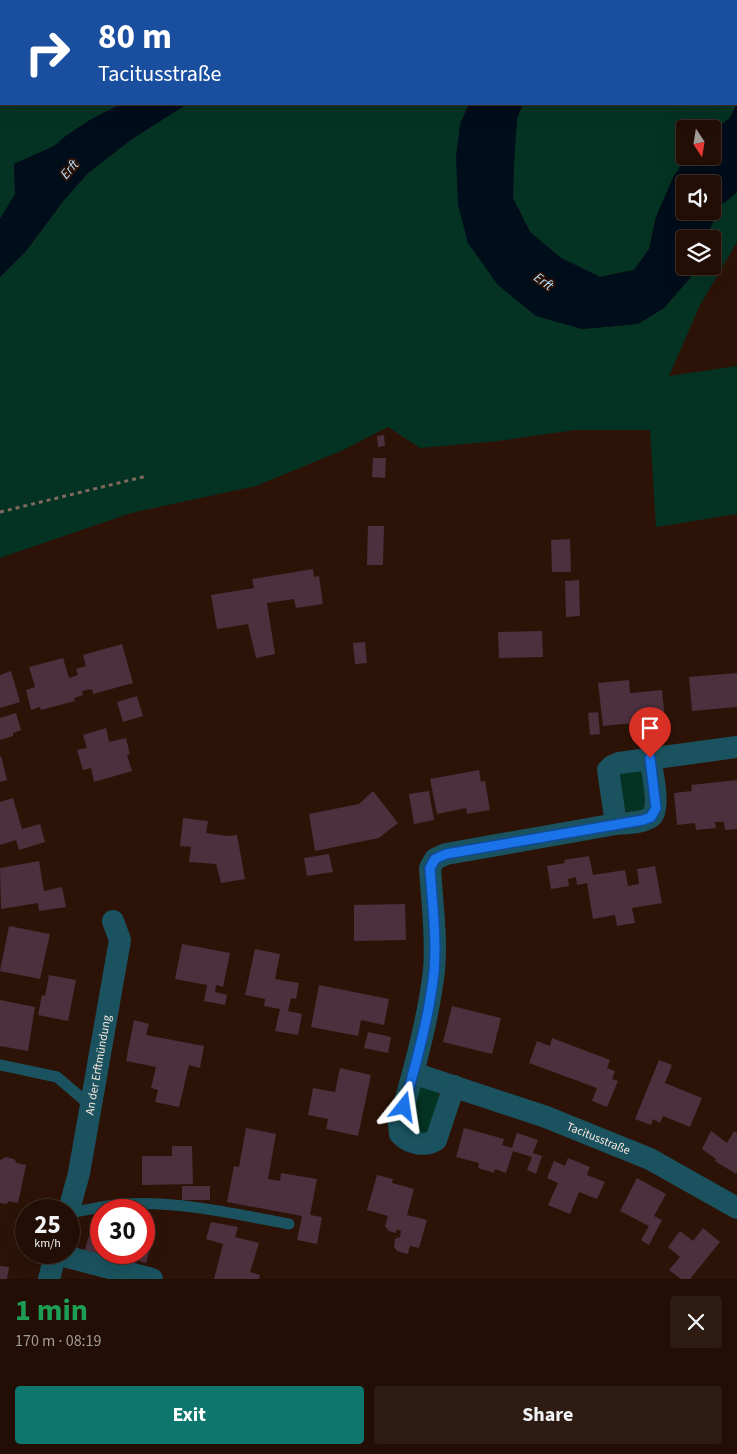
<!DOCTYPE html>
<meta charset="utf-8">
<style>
:root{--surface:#220e05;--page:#2e1c13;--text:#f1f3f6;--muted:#a29c9a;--line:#3f2e27;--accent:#0f766e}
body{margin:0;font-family:"Source Sans 3",sans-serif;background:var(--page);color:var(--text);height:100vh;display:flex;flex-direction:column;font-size:19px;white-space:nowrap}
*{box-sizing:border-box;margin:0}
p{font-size:16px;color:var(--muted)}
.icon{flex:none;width:28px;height:28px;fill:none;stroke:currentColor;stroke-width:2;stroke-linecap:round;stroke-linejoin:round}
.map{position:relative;height:1279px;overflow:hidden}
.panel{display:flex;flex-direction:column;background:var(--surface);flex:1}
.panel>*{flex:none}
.top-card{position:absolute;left:0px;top:0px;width:738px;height:105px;box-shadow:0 5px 20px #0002,0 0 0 1px var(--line);background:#1a4fa0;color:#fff;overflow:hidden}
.needle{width:32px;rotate:168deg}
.controls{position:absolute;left:676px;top:120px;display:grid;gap:10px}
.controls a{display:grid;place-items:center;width:45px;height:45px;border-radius:5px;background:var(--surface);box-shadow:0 5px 20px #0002,0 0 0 1px var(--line);font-size:25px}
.speed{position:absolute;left:15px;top:1199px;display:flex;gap:10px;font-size:25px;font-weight:700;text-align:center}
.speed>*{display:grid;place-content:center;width:65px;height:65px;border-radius:50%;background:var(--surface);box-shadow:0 5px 20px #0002,0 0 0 1px var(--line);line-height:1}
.speed small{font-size:12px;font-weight:400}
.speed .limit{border:8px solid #d22;background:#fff;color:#111}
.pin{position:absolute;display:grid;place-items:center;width:42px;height:42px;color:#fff;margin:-51px -21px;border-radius:50% 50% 50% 0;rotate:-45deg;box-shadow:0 0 5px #0007}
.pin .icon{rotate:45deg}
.me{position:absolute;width:55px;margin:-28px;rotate:15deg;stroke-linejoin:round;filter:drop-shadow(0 0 4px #0008)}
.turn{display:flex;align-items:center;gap:18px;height:105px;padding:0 15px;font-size:22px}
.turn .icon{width:65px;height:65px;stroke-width:2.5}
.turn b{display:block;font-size:35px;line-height:42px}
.round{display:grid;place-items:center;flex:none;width:52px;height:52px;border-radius:5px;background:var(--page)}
.summary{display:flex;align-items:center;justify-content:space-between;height:85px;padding:0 15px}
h1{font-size:30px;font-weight:700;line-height:38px;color:#1e9e55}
.action{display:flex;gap:10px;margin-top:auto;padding:10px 15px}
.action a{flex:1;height:58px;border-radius:5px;background:var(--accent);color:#fff;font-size:20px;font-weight:700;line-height:58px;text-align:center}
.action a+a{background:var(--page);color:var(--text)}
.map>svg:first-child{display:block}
.green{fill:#043323}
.water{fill:#000d1b;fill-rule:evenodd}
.building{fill:#4c303e}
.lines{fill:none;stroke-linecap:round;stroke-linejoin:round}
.path{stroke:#80695f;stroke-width:3;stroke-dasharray:4 4;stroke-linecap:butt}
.lane{stroke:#1a535f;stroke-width:11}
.street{stroke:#1a535f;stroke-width:22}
.route-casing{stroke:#114b97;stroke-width:12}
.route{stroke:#1a73e8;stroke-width:9}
.labels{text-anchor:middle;stroke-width:4;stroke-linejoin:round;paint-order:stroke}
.street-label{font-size:12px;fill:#f8e5dd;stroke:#2d1307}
.water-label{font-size:14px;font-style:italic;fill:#b2daf4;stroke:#2d1307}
</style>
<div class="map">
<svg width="737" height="1279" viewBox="0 0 737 1279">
<rect width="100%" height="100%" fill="#2d1307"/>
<!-- green -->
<path class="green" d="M0,0L132,1H1V104H121L90,120L67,135L55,146L14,164L15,194L0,219Z
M181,0H441L442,1H181Z
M490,0H737V104L729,119L713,130L685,129V156H688L674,176L656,217L649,249L634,270L600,277L561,258L530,232L513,198L514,162L517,118L523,104H736V1Z
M187,104H469L460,124L497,284L536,316L582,329L638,324L664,308L690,278L694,266H712V239H705L713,222L715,209L729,199L737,192V242L700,305L669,376L737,366V514L656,527L650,430H575L498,441L420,448L388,427L341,451L256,486L131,513L0,558V277L26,251L64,200L88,173L132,139Z
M645,769L644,810L629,812L621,809L618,775L623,770Z
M424,1085L437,1090C443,1103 431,1122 426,1134L406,1130L412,1092Z"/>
<!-- water -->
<path class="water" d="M121,104H187L132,139L88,173L64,200L26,251L0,277V219L15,194L14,164L54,146L67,135L90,120Z
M469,104H523L517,118L514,162L513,198L530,232L561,258L600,277L634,270L649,249L656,217L674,176L688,156H712L713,130L729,119L737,104V192L729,199L715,209L713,222L705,239H685V266H694L690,278L664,308L638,324L582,329L536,316L497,284L468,243L458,205L456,157L460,124ZM685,184H712V211H685Z"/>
<!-- building -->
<path class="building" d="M384,435L385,446L378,447L377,436Z
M373,458H386L385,478L372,477Z
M368,526H384L383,565H367Z
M570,539L571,572H552L551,540Z
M313,569L314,577L319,576L323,604L296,608L294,599L267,603L275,654L256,658L248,624L217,629L211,595L254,588L252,579Z
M579,580L580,616L566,617L565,581Z
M542,631L543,657L499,658L498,632Z
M365,642L367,663L355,664L353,643Z
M122,644L133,683L93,694L92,689L82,691L83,695L74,698L75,701L41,710L40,707L31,710L26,690L35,687L29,667L63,658L69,678L78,675L76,669L86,666L83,655Z
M11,671L20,702L0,708V675Z
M737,673V707L692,711L689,677Z
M629,680L630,693L662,690L665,720L603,726L598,683Z
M137,696L143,716L123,722L117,702Z
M598,712L600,734L590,735L588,713Z
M16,713L21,730L13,733V736L0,740V718Z
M106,728L109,742L126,738L130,754L127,755L132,771L94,782L91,768L83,770L77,750L87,748L83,735Z
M1,756L7,780L0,782V757Z
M479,770L481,782L485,781L490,810L467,814L466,808L437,814L430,779Z
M737,780V829L725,830L724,822H715L716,828L696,830L695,823L677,825L674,793L692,791L691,785Z
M373,791L398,823L379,838L315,851L309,814L359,804Z
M429,791L434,820L414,824L409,794Z
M13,798L22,829L40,824L45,842L19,850L16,840L0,845V802Z
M183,818L208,821L206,833L226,836L237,835L245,879L221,883L216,864L189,862L191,847L180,846Z
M329,854L333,872L307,876L304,858Z
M589,856L593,875L625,870L628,886L639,884L637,869L655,866L662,903L632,908L635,923L617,926L615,915L593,919L587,883L577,885L576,877L568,879L569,886L551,889L547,866L565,863L564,860Z
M39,861L44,891L62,887L66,907L39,911L38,903L1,909L0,868Z
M405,904L406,940L354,941V905Z
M9,926L50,934L40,979L0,971Z
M182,944L230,953L223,987L216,985L215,992L227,995L225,1005L204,1001L207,985L175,979Z
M255,949L280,954L275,979L299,983L296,999L291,998L288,1011L302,1014L298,1035L275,1031L280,1009L264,1006L265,999L245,995Z
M49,975L76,980L68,1021L38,1015L42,995L45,996Z
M319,985L389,999L384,1025L361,1020L358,1036L311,1027Z
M0,1000L35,1007L28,1051L0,1046Z
M452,1006L501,1018L492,1054L443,1042Z
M134,1020L149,1024L146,1035L204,1046L200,1068L189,1065L179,1107L155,1102L158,1090L151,1088L156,1067L126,1061Z
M368,1032L391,1037L388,1053L364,1048Z
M552,1038L610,1060L607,1068L615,1071L612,1079L618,1081L607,1107L592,1101L597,1088L529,1063L537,1041L550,1046Z
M659,1060L672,1065L665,1083L702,1098L690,1127L663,1116L660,1123L653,1119L651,1125L635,1119Z
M340,1068L371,1075L358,1136L326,1129L328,1119L308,1115L313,1088L335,1092Z
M246,1128L276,1134L268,1179L280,1181L281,1173L317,1179L310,1215L322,1217L317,1244L297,1240L302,1216L227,1202L234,1166L239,1167Z
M464,1128L504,1139L502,1145L512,1148L517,1133L538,1140L533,1153L542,1156L536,1174L527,1170L532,1157L513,1151L506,1173L495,1169L494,1173L478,1168L479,1163L456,1157Z
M711,1131L727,1143L734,1131L737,1133V1172L736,1174L715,1161L716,1159L702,1149Z
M172,1146H192L193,1184L142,1185V1156H172Z
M6,1157L14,1159L17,1163L26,1165L18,1203L8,1201L7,1204L0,1203V1160Z
M568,1158L590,1167L587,1175L605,1182L597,1199L579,1192L570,1214L548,1205L558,1183L547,1178L554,1161L565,1166Z
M377,1175L393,1179L392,1183L414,1189L407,1215L427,1220L419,1248L410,1246L408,1254L397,1251L394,1247L395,1239L400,1237L401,1231L397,1229L396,1233L389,1231L385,1226L388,1216L367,1210Z
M637,1178L666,1194L654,1216L662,1220L649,1245L641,1240L649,1226L620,1211Z
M182,1186H210V1200H182Z
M211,1222L238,1227L235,1237L259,1243L250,1272L260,1275L259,1279H214L223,1244L206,1239Z
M703,1228L720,1242L690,1279H681L669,1270L680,1257L668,1247L680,1231L693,1241Z
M144,1234L153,1236L146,1263L111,1253L144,1252Z
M89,1236L101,1239V1252H103L101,1260L83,1255Z
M0,1266L9,1267L7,1279H0Z"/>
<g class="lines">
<!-- path -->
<path class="path" d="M64,0L65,1
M0,512L147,476"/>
<!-- lane -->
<path class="lane" d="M0,1065L57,1077L91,1106
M69,1213C87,1210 107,1205 125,1204C179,1201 236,1214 289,1224"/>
<!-- street -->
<g class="street">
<path id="s1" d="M737,747L619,763L612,766L608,770L616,824L446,854L435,859L430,868C432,902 437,937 434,971C430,1006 422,1039 413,1073L546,1117L650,1159L737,1208"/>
<path d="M616,824C626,823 643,823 651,817C661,809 652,771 650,758"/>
<path d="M413,1073L399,1124L400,1134C409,1144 425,1147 436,1140L454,1086"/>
<path id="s2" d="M69,1210L79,1173L120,940L113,921"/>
<path d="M56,1254L152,1279"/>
<path d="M49,1279L56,1252"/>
</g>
</g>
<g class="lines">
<!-- route casing -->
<g class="route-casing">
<path id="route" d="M404,1107C416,1062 429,1018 434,972C437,937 432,902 430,868L435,859L446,854L643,820L651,817L656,808L650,758"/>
</g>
<!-- route -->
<use href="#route" class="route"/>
</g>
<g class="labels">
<!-- street labels -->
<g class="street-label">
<text dy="4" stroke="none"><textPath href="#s2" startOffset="148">An der Erftmündung</textPath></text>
<text dy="4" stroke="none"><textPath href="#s1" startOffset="786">Tacitusstraße</textPath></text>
</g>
<!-- water labels -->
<g class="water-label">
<text transform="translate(69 169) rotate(-48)" y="5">Erft</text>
<text transform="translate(544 281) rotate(36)" y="5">Erft</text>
</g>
</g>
</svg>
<div class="controls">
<a><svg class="needle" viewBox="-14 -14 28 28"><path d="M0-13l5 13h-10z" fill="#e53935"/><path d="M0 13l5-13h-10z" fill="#a29c9a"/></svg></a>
<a><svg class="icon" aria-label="sound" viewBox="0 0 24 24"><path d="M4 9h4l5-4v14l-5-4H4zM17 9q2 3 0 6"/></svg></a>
<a><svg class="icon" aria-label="layers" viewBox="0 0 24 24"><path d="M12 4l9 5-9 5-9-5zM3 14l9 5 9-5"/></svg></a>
</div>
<div class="speed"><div>25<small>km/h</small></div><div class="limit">30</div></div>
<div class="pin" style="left:650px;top:758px;background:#d93025"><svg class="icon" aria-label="arrive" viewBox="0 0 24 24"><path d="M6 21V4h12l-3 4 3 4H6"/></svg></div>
<svg class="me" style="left:404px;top:1107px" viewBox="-20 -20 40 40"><path d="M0-17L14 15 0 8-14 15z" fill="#1a73e8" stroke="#fff" stroke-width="4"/></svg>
<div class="top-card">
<div class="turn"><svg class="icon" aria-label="right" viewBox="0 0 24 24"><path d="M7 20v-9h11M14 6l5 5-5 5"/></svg><div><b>80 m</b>Tacitusstraße</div></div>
</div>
</div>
<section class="panel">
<div class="summary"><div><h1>1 min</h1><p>170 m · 08:19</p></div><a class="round"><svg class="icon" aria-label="close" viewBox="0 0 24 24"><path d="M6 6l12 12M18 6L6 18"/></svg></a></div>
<div class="action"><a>Exit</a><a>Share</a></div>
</section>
